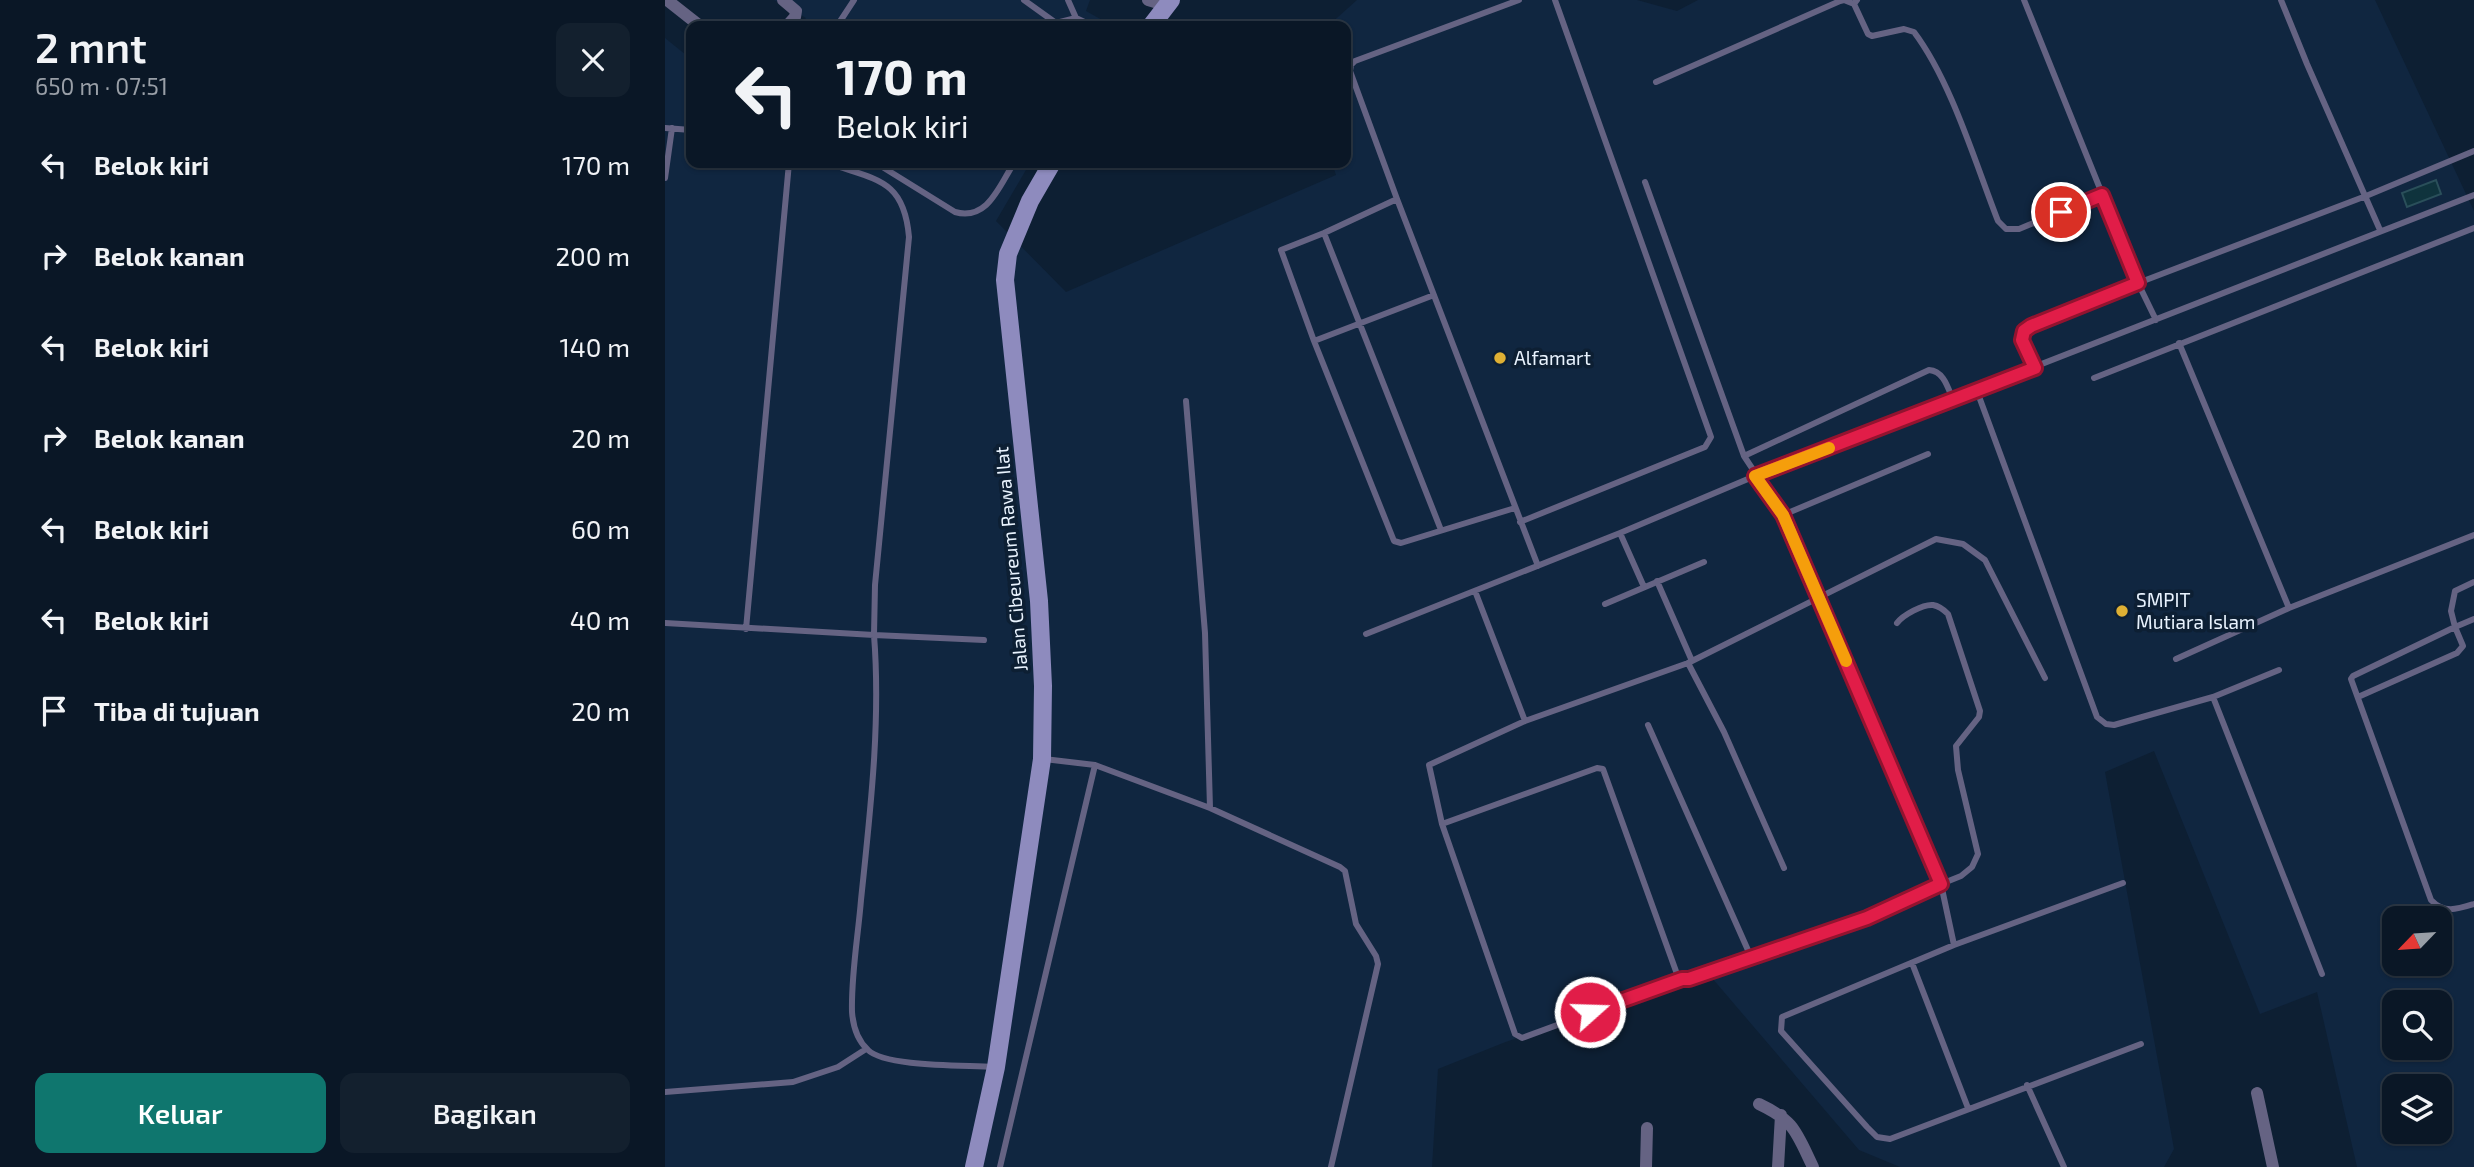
<!DOCTYPE html>
<html lang="id">
<meta charset="utf-8">
<style>
:root{--surface:#0a1726;--page:#13202e;--text:#f1f3f6;--muted:#999fa7;--line:#2a3643;--accent:#0f766e}
body{margin:0;font-family:"Exo 2",sans-serif;background:var(--page);color:var(--text);height:100vh;display:flex;flex-direction:column;font-size:26px;white-space:nowrap}
*{box-sizing:border-box;margin:0}
p{font-size:23px;color:var(--muted)}
.icon{flex:none;width:38px;height:38px;fill:none;stroke:currentColor;stroke-width:2;stroke-linecap:round;stroke-linejoin:round}
.map{position:relative;flex:1;overflow:hidden}
.drawer{display:flex;flex-direction:column;background:var(--surface);width:665px}
.drawer>*{flex:none}
.banner{position:absolute;left:21px;top:21px;width:665px;height:147px;border-radius:14px;box-shadow:0 2px 5px #0004,0 0 0 2px var(--line);background:#0a1726;color:var(--text);overflow:hidden}
.needle{width:46px;rotate:245deg}
.buttons{position:absolute;left:1717px;top:906px;display:grid;gap:14px}
.buttons a{display:grid;place-items:center;width:70px;height:70px;border-radius:14px;background:var(--surface);box-shadow:0 2px 5px #0004,0 0 0 2px var(--line);font-size:35px}
.pin{position:absolute;display:grid;place-items:center;width:60px;height:60px;color:#fff;margin:-30px;border:4px solid #fff;border-radius:50%;box-shadow:0 2px 7px #0007}
.me{position:absolute;width:77px;margin:-38px;rotate:70deg;stroke-linejoin:round;filter:drop-shadow(0 0 5px #0008)}
.turn{display:flex;align-items:center;gap:24px;height:147px;padding:0 35px;font-size:32px}
.turn .icon{width:91px;height:91px;stroke-width:2.5}
.turn b{display:block;font-size:49px;line-height:60px}
.round{display:grid;place-items:center;flex:none;width:74px;height:74px;border-radius:14px;background:var(--page)}
.headline{display:flex;align-items:center;justify-content:space-between;height:119px;padding:0 35px}
h1{font-size:42px;font-weight:600;line-height:52px}
.primary-button{display:flex;gap:14px;margin-top:auto;padding:14px 35px}
.primary-button a{flex:1;height:80px;border-radius:14px;background:var(--accent);color:#fff;font-size:28px;font-weight:600;line-height:80px;text-align:center}
.primary-button a+a{background:var(--page);color:var(--text)}
ul{padding:0;list-style:none}
li{display:flex;align-items:center;gap:21px;height:91px;padding:0 35px}
li div{flex:1}
li b{display:block;font-size:26px}
li em{font-style:normal}
main{display:flex;flex:1;min-height:0}
.map>svg:first-child{display:block}
.built{fill:#102640;fill-rule:evenodd}
.building{fill:#0f333d;stroke:#2a4f5a;stroke-width:2}
.lines{fill:none;stroke-linecap:round;stroke-linejoin:round}
.lane{stroke:#656383;stroke-width:6}
.street{stroke:#656383;stroke-width:12}
.secondary{stroke:#8e8bbe;stroke-width:18}
.route-casing{stroke:#92132f;stroke-width:18}
.route{stroke:#e11d48;stroke-width:12}
.slow{stroke:#f59e0b;stroke-width:12}
.poi-dot{fill:#dfb034;stroke:#0d1f33;stroke-width:2.5}
.labels{text-anchor:middle;stroke-width:7;stroke-linejoin:round;paint-order:stroke}
.poi-label{font-size:19px;fill:#e9f3fe;stroke:#0d1f33;text-anchor:start}
.street-label{font-size:19px;fill:#e9f3fe;stroke:#0d1f33}
</style>
<main>
<section class="drawer">
<div class="headline"><div><h1>2 mnt</h1><p>650 m · 07:51</p></div><a class="round"><svg class="icon" aria-label="close" viewBox="0 0 24 24"><path d="M6 6l12 12M18 6L6 18"/></svg></a></div>
<ul>
<li><svg class="icon" aria-label="left" viewBox="0 0 24 24"><path d="M17 20v-9H6M10 6l-5 5 5 5"/></svg><div><b>Belok kiri</b></div><em>170 m</em></li>
<li><svg class="icon" aria-label="right" viewBox="0 0 24 24"><path d="M7 20v-9h11M14 6l5 5-5 5"/></svg><div><b>Belok kanan</b></div><em>200 m</em></li>
<li><svg class="icon" aria-label="left" viewBox="0 0 24 24"><path d="M17 20v-9H6M10 6l-5 5 5 5"/></svg><div><b>Belok kiri</b></div><em>140 m</em></li>
<li><svg class="icon" aria-label="right" viewBox="0 0 24 24"><path d="M7 20v-9h11M14 6l5 5-5 5"/></svg><div><b>Belok kanan</b></div><em>20 m</em></li>
<li><svg class="icon" aria-label="left" viewBox="0 0 24 24"><path d="M17 20v-9H6M10 6l-5 5 5 5"/></svg><div><b>Belok kiri</b></div><em>60 m</em></li>
<li><svg class="icon" aria-label="left" viewBox="0 0 24 24"><path d="M17 20v-9H6M10 6l-5 5 5 5"/></svg><div><b>Belok kiri</b></div><em>40 m</em></li>
<li><svg class="icon" aria-label="arrive" viewBox="0 0 24 24"><path d="M6 21V4h12l-3 4 3 4H6"/></svg><div><b>Tiba di tujuan</b></div><em>20 m</em></li>
</ul>
<div class="primary-button"><a>Keluar</a><a>Bagikan</a></div>
</section>
<div class="map">
<svg width="1809" height="1167" viewBox="0 0 1809 1167">
<rect width="100%" height="100%" fill="#0d1f33"/>
<!-- built -->
<path class="built" d="M109,0H425L421,11L446,25L134,26L141,18Z
M692,0H972L1012,11L1033,0H1710L1809,211V1167H1692L1652,992L1595,1014L1489,751L1440,772L1509,1149L1499,1167H1235L1194,1150L1041,971L838,1043L773,1069L767,1167H0V38L26,59V163H365L331,221L401,292L671,175L667,163H681V26H663ZM1729,919H1774V964H1729ZM1729,1003H1774V1048H1729ZM1729,1087H1774V1132H1729Z"/>
<!-- building -->
<path class="building" d="M1771,180L1776,194L1742,207L1737,193Z"/>
<g class="lines">
<!-- lane -->
<path class="lane" d="M359,0L391,23L411,18
M403,0L411,18L428,26
M854,0L690,61L686,65L685,71L732,199L873,566
M1192,0L1189,4L1203,34L1207,36L1239,29L1249,32C1286,81 1310,162 1333,221L1341,229H1354L1437,195
M1359,0L1473,283L1366,326L1359,331L1357,340L1370,368
M1616,0L1642,64L1715,230
M172,26L189,0
M991,82L1175,1L1179,0L1189,4
M0,128L26,130
M163,163C210,180 239,178 244,237L210,585L209,635L319,640
M211,163L290,212C323,221 334,186 349,163
M0,178L7,128
M732,199L659,233L616,250L649,341L729,541L736,543L850,508
M659,233L776,530
M1491,320L1473,283L1701,196L1809,151
M649,341L769,295
M1514,343L1624,608
M1429,378L1809,228
M1312,391L1432,717L1441,724L1449,725L1548,697L1657,974
M521,401L540,633L545,808
M1079,456L1264,370C1279,371 1283,388 1288,400
M1118,515L1263,454
M855,522L1040,447L1046,437L890,0
M955,533L979,587
M992,581L1027,661
M1809,582L1790,591L1786,611L1790,627L1688,676L1686,679L1766,900C1779,914 1793,909 1809,904
M810,591L860,721
M940,604L1039,562
M0,623L209,635C216,723 205,813 196,900C193,937 186,975 187,1012C188,1025 192,1040 203,1050C220,1067 301,1065 328,1067
M1232,623C1238,615 1258,604 1268,605C1274,606 1279,610 1283,614L1315,711L1314,717L1291,746L1293,770L1313,854L1307,867L1296,876L1276,884L1289,945
M81,629L124,163
M701,634L955,533L1090,476L1809,195
M1511,659L1624,608L1809,535
M1023,663L1059,732L1119,868
M1548,697L1614,670
M1693,697L1792,653L1798,646L1790,627L1809,619
M983,725L1086,957
M379,759L430,765L545,808L675,867L680,871L691,924L711,956L713,964L666,1167
M777,824L932,768L938,769L1012,974L1017,979H1024L1202,918L1276,884L1118,515L1079,456L980,182
M1458,883L1289,945L1117,1017L1116,1031L1202,1127L1212,1137L1225,1139L1476,1044
M1247,963L1303,1108
M1017,979L857,1038L850,1034L777,824L764,765L860,721L1023,663L1271,539L1298,544L1320,560L1380,678
M1362,1085L1399,1167
M0,1092L128,1082L173,1067L201,1049
M335,1167L430,765"/>
<!-- street -->
<path class="street" d="M2,0L35,26
M118,0L131,11L130,17L122,26
M483,0L503,6
M1592,1093L1608,1167
M1094,1104C1130,1121 1131,1132 1148,1167
M981,1167L982,1128
M1113,1167L1116,1115"/>
<!-- secondary -->
<path class="secondary" d="M486,26L506,0
M309,1167L331,1067L377,759L378,686L374,601L340,280L343,254L365,201L387,163"/>
</g>
<g class="lines">
<!-- route casing -->
<g class="route-casing">
<path id="route" d="M925,1012L1017,979H1024L1202,918L1276,884L1118,515L1090,476L1370,368L1357,340L1359,331L1366,326L1473,283L1437,195L1396,212"/>
</g>
<!-- route -->
<use href="#route" class="route"/>
<!-- slow -->
<path class="slow" d="M1164,448L1090,476L1118,515L1181,661"/>
</g>
<!-- markers -->
<g class="poi-dot">
<circle cx="835" cy="358" r="7"/>
<circle cx="1457" cy="611" r="7"/>
</g>
<g class="labels">
<!-- poi labels -->
<g class="poi-label">
<text x="849" y="365">Alfamart</text>
<text x="1471" y="607">SMPIT<tspan x="1471" dy="22">Mutiara Islam</tspan></text>
</g>
<!-- street labels -->
<g class="street-label">
<text transform="translate(346 559) rotate(-95)" y="7">Jalan Cibeureum Rawa Ilat</text>
</g>
</g>
</svg>
<div class="buttons">
<a><svg class="needle" viewBox="-14 -14 28 28"><path d="M0-13l5 13h-10z" fill="#e53935"/><path d="M0 13l5-13h-10z" fill="#999fa7"/></svg></a>
<a><svg class="icon" aria-label="search" viewBox="0 0 24 24"><circle cx="10" cy="10" r="6"/><path d="M15 15l6 6"/></svg></a>
<a><svg class="icon" aria-label="layers" viewBox="0 0 24 24"><path d="M12 4l9 5-9 5-9-5zM3 14l9 5 9-5"/></svg></a>
</div>
<div class="pin" style="left:1396px;top:212px;background:#d93025"><svg class="icon" aria-label="arrive" viewBox="0 0 24 24"><path d="M6 21V4h12l-3 4 3 4H6"/></svg></div>
<svg class="me" style="left:925px;top:1012px" viewBox="-20 -20 40 40"><circle r="17" fill="#e11d48" stroke="#fff" stroke-width="3"/><path d="M0-11L8 9 0 5-8 9z" fill="#fff"/></svg>
<div class="banner">
<div class="turn"><svg class="icon" aria-label="left" viewBox="0 0 24 24"><path d="M17 20v-9H6M10 6l-5 5 5 5"/></svg><div><b>170 m</b>Belok kiri</div></div>
</div>
</div>
</main>
